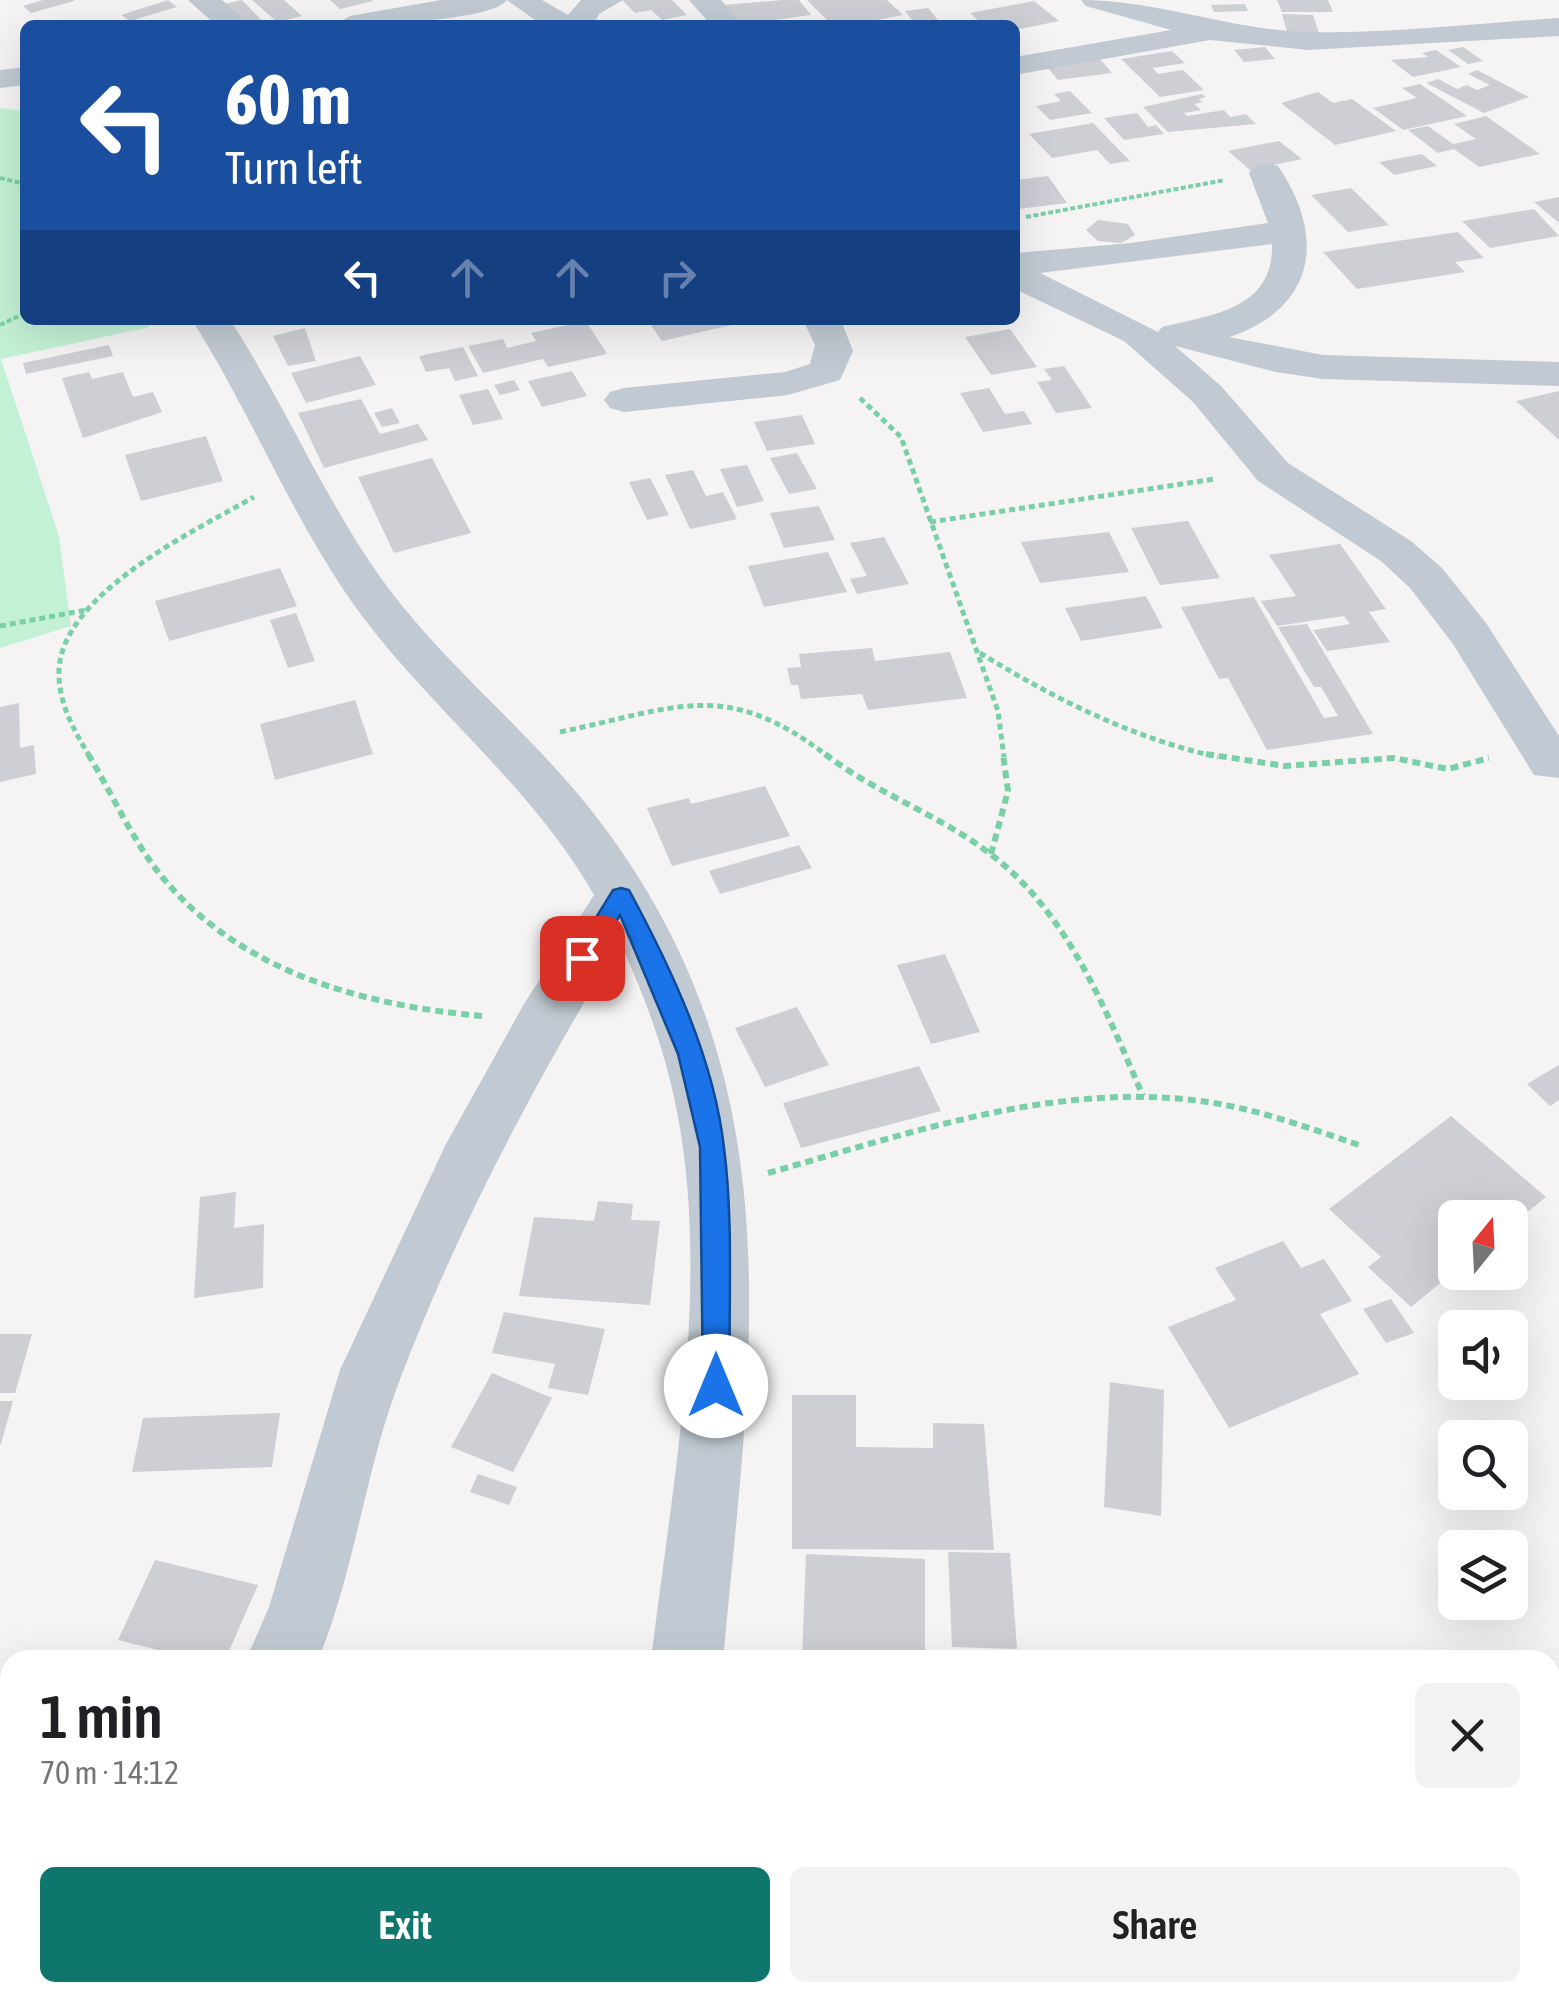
<!DOCTYPE html>
<meta charset="utf-8">
<style>
:root{--surface:#fff;--page:#f2f2f2;--text:#202124;--muted:#757577;--accent:#0f766e}
body{margin:0;font-family:"Asap Condensed",sans-serif;background:var(--page);color:var(--text);height:100vh;display:flex;flex-direction:column;font-size:38px;white-space:nowrap}
*{box-sizing:border-box;margin:0}
p{font-size:32px;color:var(--muted)}
.icon{flex:none;width:55px;height:55px;fill:none;stroke:currentColor;stroke-width:2;stroke-linecap:round;stroke-linejoin:round}
.map{position:relative;flex:1;overflow:hidden}
.sheet{position:absolute;left:0px;top:1650px;width:1560px;height:352px;display:flex;flex-direction:column;background:var(--surface);border-radius:30px 30px 0 0;box-shadow:0 10px 40px #0002}
.sheet>*{flex:none}
.guide{position:absolute;left:20px;top:20px;width:1000px;height:305px;border-radius:15px;box-shadow:0 10px 40px #0002;background:#1a4fa0;color:#fff;overflow:hidden}
.needle{width:65px;rotate:18deg}
.fabs{position:absolute;left:1438px;top:1200px;display:grid;gap:20px}
.fabs a{display:grid;place-items:center;width:90px;height:90px;border-radius:15px;background:var(--surface);box-shadow:0 10px 40px #0002;font-size:50px}
.pin{position:absolute;display:grid;place-items:center;width:85px;height:85px;color:#fff;margin:-42px;border-radius:20px;box-shadow:0 5px 15px #0006}
.me{position:absolute;width:110px;margin:-55px;rotate:0deg;stroke-linejoin:round;filter:drop-shadow(0 0 8px #0008)}
.turn{display:flex;align-items:center;gap:35px;height:210px;padding:0 40px;font-size:45px}
.turn .icon{width:130px;height:130px;stroke-width:2.5}
.turn b{display:block;font-size:70px;line-height:85px}
.lanes{display:flex;align-items:center;height:95px;padding:0 40px;background:#0003;justify-content:center;gap:50px;direction:ltr}
.lanes .off{opacity:.35}
.round{display:grid;place-items:center;flex:none;width:105px;height:105px;border-radius:15px;background:var(--page)}
.head{display:flex;align-items:center;justify-content:space-between;height:170px;padding:0 40px}
h1{font-size:60px;font-weight:600;line-height:75px}
.cta{display:flex;gap:20px;margin-top:auto;padding:20px 40px}
.cta a{flex:1;height:115px;border-radius:15px;background:var(--accent);color:#fff;font-size:40px;font-weight:600;line-height:115px;text-align:center}
.cta a+a{background:var(--page);color:var(--text)}
.map>svg:first-child{display:block}
.green{fill:#c3f1d5}
.building{fill:#cdcfd5}
.lines{fill:none;stroke-linecap:round;stroke-linejoin:round}
.path-far2{stroke:#7ad0a6;stroke-width:4;stroke-dasharray:5 2.5;stroke-linecap:butt}
.path-far1{stroke:#7ad0a6;stroke-width:5;stroke-dasharray:6 4;stroke-linecap:butt}
.path{stroke:#7ad0a6;stroke-width:6;stroke-dasharray:8 5;stroke-linecap:butt}
.minor{fill:#c1cad2;fill-rule:evenodd}
.route{fill:#1a73e8;stroke:#114b97;stroke-width:2.5}
</style>
<div class="map">
<svg width="1559" height="2002" viewBox="0 0 1559 2002">
<rect width="100%" height="100%" fill="#f5f3f3"/>
<!-- green -->
<path class="green" d="M0,108L25,111V320H146L150,327L1,359L59,536L71,626L0,648Z"/>
<!-- building -->
<path class="building" d="M43,0H74V1L31,13L23,6Z
M168,0L177,7L130,21L121,15Z
M242,0L266,25H222L207,8Z
M252,0H284L302,16L277,22Z
M330,0H373V1L340,9Z
M622,0H672L687,15L662,20L651,10L635,13Z
M783,0H799L811,15L739,25L724,5Z
M807,0H887L903,15L877,20H890L894,25H832Z
M1277,0H1328L1333,12H1282Z
M1034,1L1059,21L1015,30V25H983L970,13Z
M1245,4L1248,11L1214,12L1211,5Z
M928,8L938,20L914,23L905,11Z
M1282,14L1313,15L1319,33L1287,32Z
M1265,47L1275,59L1244,62L1234,50Z
M1463,47L1483,61L1468,64L1448,50Z
M1436,50L1461,67L1413,77L1391,60L1428,57L1422,53Z
M1172,51L1185,63L1153,68L1158,74L1183,70L1204,90L1160,97L1121,59Z
M1100,59L1112,73L1058,80L1046,66Z
M1477,70L1529,97L1484,113L1426,83L1438,79L1457,89L1467,85L1477,90L1490,85L1468,74Z
M1420,84L1467,116L1403,130L1373,108L1417,98L1402,88Z
M1070,91L1092,113L1050,120L1036,106L1061,101L1054,94Z
M1318,92L1333,103L1352,99L1396,131L1335,145L1281,103Z
M1202,94L1206,97L1199,99L1203,102L1194,104L1201,110L1184,113L1187,116L1224,110L1230,117L1246,114L1256,124L1168,132L1143,107Z
M1137,113L1148,127L1156,125L1164,134L1124,140L1104,118Z
M1486,116L1540,154L1479,167L1454,149L1438,153L1408,130L1428,126L1453,144L1476,139L1454,124Z
M1093,123L1130,161L1110,164L1097,150L1052,158L1029,134Z
M1279,141L1302,159L1250,170L1228,151Z
M1422,154L1437,166L1394,175L1379,162Z
M1048,176L1067,203L1018,209L1015,180Z
M1351,188L1389,225L1348,232L1311,195Z
M1559,197V223L1534,202Z
M1534,209L1559,236L1490,248L1462,221Z
M1098,220L1128,224L1135,235L1121,243L1098,241L1086,230Z
M1458,232L1484,258L1455,262L1465,272L1357,289L1323,252Z
M647,320H733L736,324L662,341Z
M586,321L607,354L548,367L543,359L483,373L468,346L503,339L507,348L536,341L531,333Z
M305,328L316,361L288,366L273,336Z
M1010,329L1037,367L991,375L965,337Z
M109,345L113,356L26,374L23,363Z
M463,347L478,376L455,381L449,368L426,372L419,356Z
M360,356L376,385L306,403L291,373Z
M1064,366L1092,408L1056,413L1037,382L1052,380L1044,369Z
M572,371L587,396L542,407L528,381Z
M89,372L92,379L123,372L133,397L153,392L162,412L83,438L62,378Z
M514,380L520,390L500,395L494,385Z
M989,388L1005,414L1024,411L1032,424L983,432L960,393Z
M488,389L503,419L473,425L459,395Z
M1559,391V440L1516,401Z
M361,399L380,434L418,424L428,440L324,468L298,413Z
M392,408L400,423L382,427L374,413Z
M802,415L815,444L767,451L754,422Z
M206,436L223,481L141,501L125,455Z
M797,453L817,489L789,494L770,458Z
M432,458L471,533L394,553L358,477Z
M747,465L764,501L737,507L720,469Z
M693,470L706,496L723,492L737,519L690,529L665,475Z
M650,478L669,515L647,520L629,482Z
M819,506L835,540L784,548L770,513Z
M1188,521L1220,578L1160,585L1131,528Z
M1109,532L1129,572L1040,583L1021,542Z
M884,537L909,584L857,594L850,579L867,576L850,543Z
M1340,544L1386,609L1369,612L1390,642L1327,651L1313,630L1350,624L1344,616L1277,626L1261,601L1296,596L1269,555Z
M828,552L847,592L764,607L748,566Z
M280,568L297,606L169,641L155,601Z
M1146,596L1163,628L1081,641L1065,608Z
M1254,597L1324,718L1338,716L1321,687H1314L1278,627L1307,624L1373,734L1267,750L1228,678L1219,679L1181,607Z
M296,613L315,661L288,668L270,620Z
M872,648L875,661L950,652L967,698L868,710L862,694L801,699L798,685H791L787,668L801,667L799,654Z
M355,700L373,754L275,780L260,724Z
M19,703L20,748L34,745L36,774L0,782V707Z
M765,786L790,836L672,866L647,808L689,798L691,804Z
M799,845L812,868L720,894L709,871Z
M945,954L980,1032L931,1044L897,965Z
M797,1007L829,1065L765,1087L735,1028Z
M1559,1065V1100L1550,1106L1527,1084Z
M919,1066L941,1111L801,1148L783,1103Z
M1451,1116L1546,1197L1510,1226V1218H1455V1271L1411,1307L1368,1267L1381,1257L1329,1209Z
M236,1192L234,1228L264,1224L263,1288L194,1298L200,1197Z
M598,1201L633,1204L631,1220L660,1221L650,1305L519,1296L534,1217L594,1221Z
M1283,1241L1301,1268L1324,1259L1352,1301L1320,1314L1359,1374L1229,1428L1168,1327L1236,1300L1215,1268Z
M1391,1299L1414,1333L1386,1343L1363,1309Z
M504,1312L605,1329L588,1395L548,1388L555,1364L492,1353Z
M0,1334H32L15,1393H0Z
M492,1373L552,1398L513,1472L451,1447Z
M1110,1382L1164,1390L1161,1516L1104,1507Z
M792,1395H856V1447L933,1448V1423L984,1424L994,1550L792,1549Z
M0,1401H13L1,1444H0Z
M280,1413L272,1467L132,1472L143,1418Z
M478,1474L517,1487L509,1505L470,1492Z
M948,1552L1010,1553L1017,1649L952,1647Z
M806,1554L925,1559V1660H802Z
M155,1560L258,1585L225,1660H197L118,1640Z
M1559,1857V1898L1550,1880V1859Z
M10,1880V1952L0,1987V1881Z
M438,1992H512L510,2002H436Z
M772,1992H890L888,2002H775L771,2001Z"/>
<g class="lines">
<!-- path-far2 -->
<path class="path-far2" d="M0,178L25,184
M1026,217L1225,180
M0,325L25,313"/>
<!-- path-far1 -->
<path class="path-far1" d="M860,398L901,437L998,711L1004,757
M930,522L1215,479
M0,626L86,610
M980,653C1055,699 1132,738 1218,757
M560,732C677,708 725,677 829,757
M90,757C74,731 58,702 59,671C61,594 196,530 254,497"/>
<!-- path -->
<path class="path" d="M88,754C113,795 133,842 163,878C242,973 365,1006 483,1016
M825,754C877,794 938,814 989,853C1068,912 1105,1009 1143,1096
M1206,754L1285,766L1394,758L1448,769L1489,758
M991,854L1008,791L1003,754
M768,1173C911,1133 1058,1080 1208,1102C1261,1110 1312,1129 1362,1146"/>
<!-- minor -->
<path class="minor" d="M188,0H222L250,25H216Z
M441,0H542L568,15L581,0H623L599,14L593,25H542L507,0C489,22 366,25 335,25L350,16Z
M689,0H721L743,25H711Z
M1081,0C1158,0 1230,30 1307,32C1390,34 1476,23 1559,18V36L1308,50L1210,40L1015,75V57L1171,30L1086,6Z
M25,67V85L0,88V70Z
M1266,163L1278,166C1327,237 1315,309 1229,337L1323,355L1559,362V386L1323,379L1276,372L1175,346L1221,386L1288,463L1411,541L1442,568L1486,623L1559,736V778L1534,775L1453,644L1410,588L1381,561L1258,481L1193,402L1124,341L1015,289V253L1131,243L1268,223L1249,173L1254,166ZM1272,244C1274,310 1210,315 1162,327L1158,332L1040,273Z
M192,320H230C288,408 328,509 392,593C455,675 539,740 601,823C799,1085 751,1357 723,1660H651C672,1485 712,1282 676,1107C665,1050 644,995 620,942C534,1084 454,1234 396,1390C364,1478 354,1573 318,1660H246L269,1607L340,1370L446,1144L524,1004L594,895C533,788 435,713 362,616C294,524 253,416 192,320Z
M803,320H841L853,351L840,380L788,395L624,412L610,408L604,400L610,392L624,388L785,372L810,364L815,345Z
M40,1992H123L119,2002H36Z
M613,1992H693L692,2002H612Z"/>
</g>
<!-- route -->
<path class="route" d="M621,888L629,890C671,968 714,1058 724,1148C734,1225 728,1308 730,1386L726,1394L716,1398L707,1394L703,1386L700,1147L678,1054L620,915L590,964H575L571,958L613,890Z"/>
</svg>
<div class="fabs">
<a><svg class="needle" viewBox="-14 -14 28 28"><path d="M0-13l5 13h-10z" fill="#e53935"/><path d="M0 13l5-13h-10z" fill="#757577"/></svg></a>
<a><svg class="icon" aria-label="sound" viewBox="0 0 24 24"><path d="M4 9h4l5-4v14l-5-4H4zM17 9q2 3 0 6"/></svg></a>
<a><svg class="icon" aria-label="search" viewBox="0 0 24 24"><circle cx="10" cy="10" r="6"/><path d="M15 15l6 6"/></svg></a>
<a><svg class="icon" aria-label="layers" viewBox="0 0 24 24"><path d="M12 4l9 5-9 5-9-5zM3 14l9 5 9-5"/></svg></a>
</div>
<div class="pin" style="left:582px;top:958px;background:#d93025"><svg class="icon" aria-label="arrive" viewBox="0 0 24 24"><path d="M6 21V4h12l-3 4 3 4H6"/></svg></div>
<svg class="me" style="left:716px;top:1386px" viewBox="-20 -20 40 40"><circle r="19" fill="#fff"/><path d="M0-13L10 11 0 6-10 11z" fill="#1a73e8"/></svg>
<div class="guide">
<div class="turn"><svg class="icon" aria-label="left" viewBox="0 0 24 24"><path d="M17 20v-9H6M10 6l-5 5 5 5"/></svg><div><b>60 m</b>Turn left</div></div>
<div class="lanes"><svg class="icon" aria-label="left" viewBox="0 0 24 24"><path d="M17 20v-9H6M10 6l-5 5 5 5"/></svg><svg class="icon off" aria-label="ahead" viewBox="0 0 24 24"><path d="M12 20V5M6 11l6-6 6 6"/></svg><svg class="icon off" aria-label="ahead" viewBox="0 0 24 24"><path d="M12 20V5M6 11l6-6 6 6"/></svg><svg class="icon off" aria-label="right" viewBox="0 0 24 24"><path d="M7 20v-9h11M14 6l5 5-5 5"/></svg></div>
</div>
<section class="sheet">
<div class="head"><div><h1>1 min</h1><p>70 m · 14:12</p></div><a class="round"><svg class="icon" aria-label="close" viewBox="0 0 24 24"><path d="M6 6l12 12M18 6L6 18"/></svg></a></div>
<div class="cta"><a>Exit</a><a>Share</a></div>
</section>
</div>
